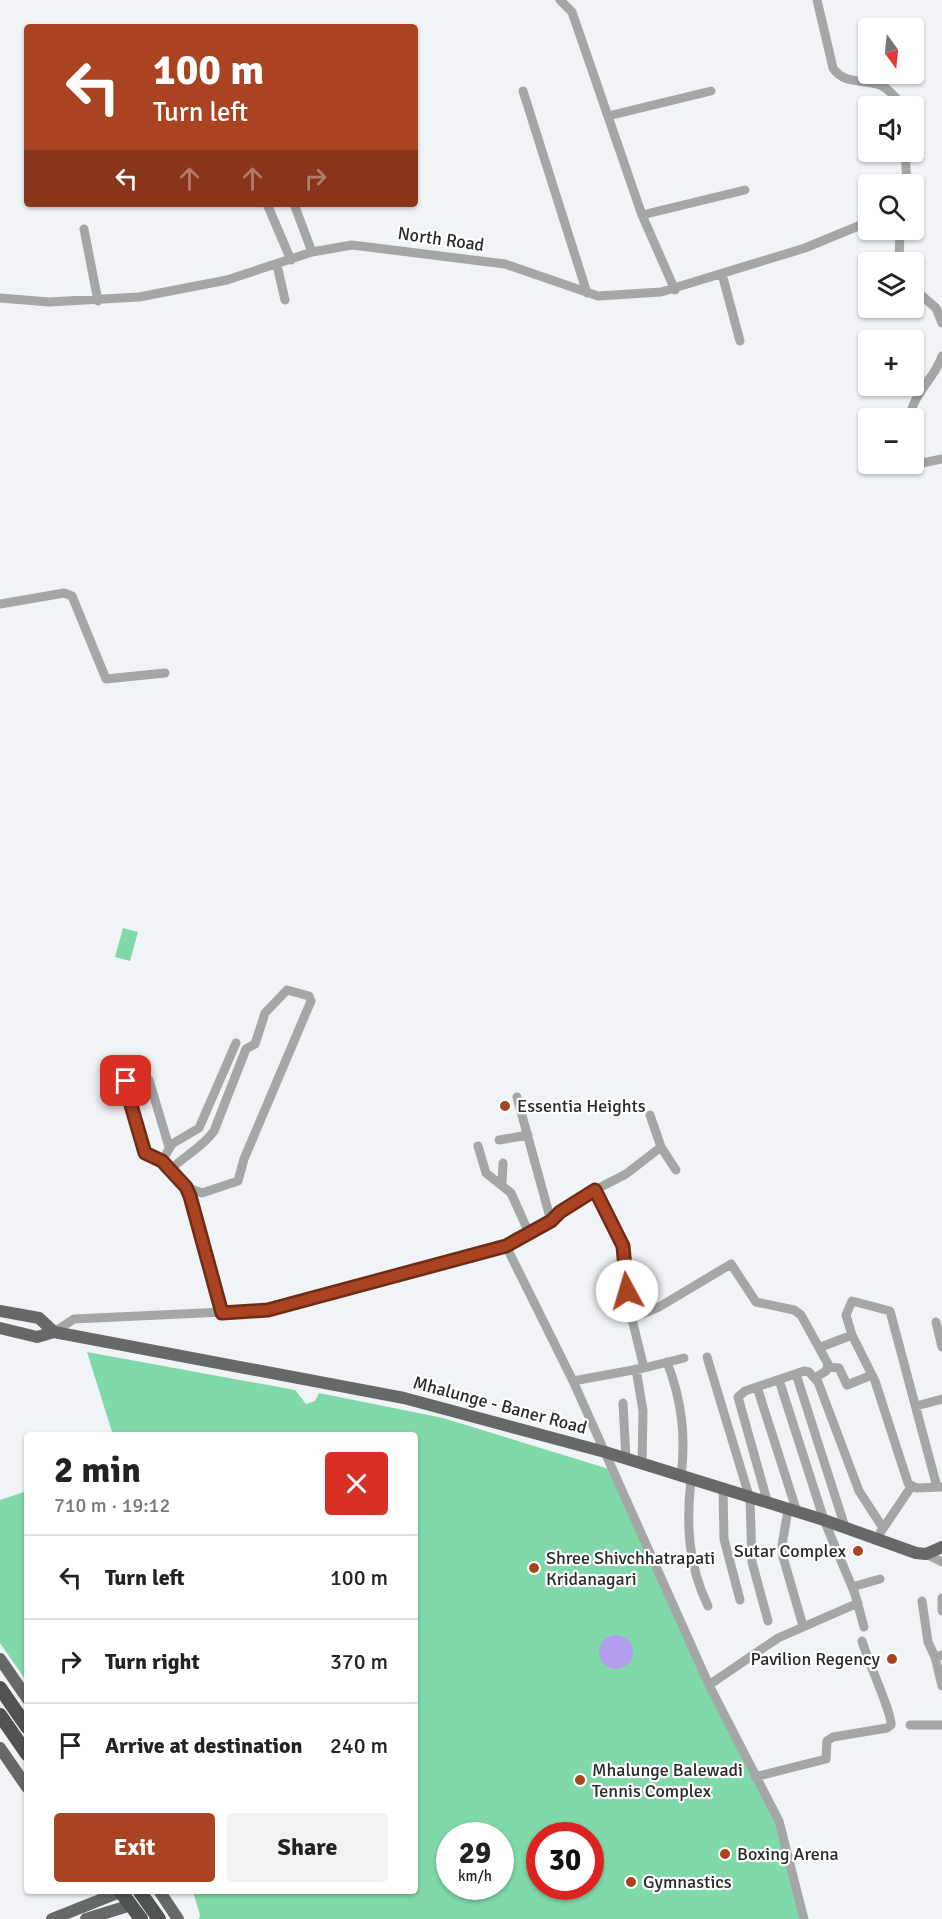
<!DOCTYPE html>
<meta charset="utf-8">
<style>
:root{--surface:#fff;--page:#f2f2f2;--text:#222;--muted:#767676;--line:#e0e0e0;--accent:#aa4321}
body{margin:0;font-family:Signika,sans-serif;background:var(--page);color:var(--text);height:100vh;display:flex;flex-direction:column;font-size:22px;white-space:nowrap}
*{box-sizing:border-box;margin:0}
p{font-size:20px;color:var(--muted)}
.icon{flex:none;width:33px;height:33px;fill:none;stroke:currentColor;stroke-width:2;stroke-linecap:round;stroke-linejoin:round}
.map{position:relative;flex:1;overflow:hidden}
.panel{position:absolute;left:24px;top:1432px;width:394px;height:462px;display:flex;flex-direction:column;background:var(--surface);border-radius:6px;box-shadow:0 2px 4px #0004}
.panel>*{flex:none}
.top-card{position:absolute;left:24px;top:24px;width:394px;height:183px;border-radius:6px;box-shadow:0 2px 4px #0004;background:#aa4321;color:#fff;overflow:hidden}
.needle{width:39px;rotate:165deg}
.controls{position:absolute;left:858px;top:18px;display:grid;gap:12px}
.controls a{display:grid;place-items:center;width:66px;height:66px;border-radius:6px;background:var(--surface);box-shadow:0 2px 4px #0004;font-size:30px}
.speed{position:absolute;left:436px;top:1822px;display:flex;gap:12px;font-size:30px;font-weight:700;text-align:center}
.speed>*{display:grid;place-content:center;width:78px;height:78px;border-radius:50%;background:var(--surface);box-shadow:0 2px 4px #0004;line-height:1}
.speed small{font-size:15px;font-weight:400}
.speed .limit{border:9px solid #d22;background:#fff;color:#111}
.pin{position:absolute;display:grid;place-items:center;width:51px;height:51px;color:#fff;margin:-26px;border-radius:12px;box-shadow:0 3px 9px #0006}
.me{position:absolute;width:66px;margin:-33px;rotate:354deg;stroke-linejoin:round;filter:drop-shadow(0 0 4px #0008)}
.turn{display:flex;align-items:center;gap:21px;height:126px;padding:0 30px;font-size:27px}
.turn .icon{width:78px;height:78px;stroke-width:2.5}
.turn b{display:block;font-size:42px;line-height:51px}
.lanes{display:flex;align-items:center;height:57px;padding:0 30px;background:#0003;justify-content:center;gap:30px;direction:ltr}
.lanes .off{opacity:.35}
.round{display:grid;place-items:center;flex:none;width:63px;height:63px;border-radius:6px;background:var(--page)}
.summary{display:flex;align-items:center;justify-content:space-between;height:102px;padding:0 30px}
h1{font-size:36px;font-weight:700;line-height:45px}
.cta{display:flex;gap:12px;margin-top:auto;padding:12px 30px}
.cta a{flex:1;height:69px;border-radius:6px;background:var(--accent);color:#fff;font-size:24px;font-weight:700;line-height:69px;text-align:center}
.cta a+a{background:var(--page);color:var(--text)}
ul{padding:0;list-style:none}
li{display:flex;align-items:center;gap:18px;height:84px;padding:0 30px;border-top:2px solid var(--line)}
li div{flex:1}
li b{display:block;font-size:22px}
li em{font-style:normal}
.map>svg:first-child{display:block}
.green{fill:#7fd9a8;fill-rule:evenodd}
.water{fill:#b39fee}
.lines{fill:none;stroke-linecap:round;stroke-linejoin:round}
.minor{stroke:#a5a7a7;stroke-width:9}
.major{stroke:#656968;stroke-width:12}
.highway{stroke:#4f5352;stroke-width:14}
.route-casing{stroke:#6e2c15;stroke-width:15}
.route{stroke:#aa4321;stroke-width:10}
.poi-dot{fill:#aa4321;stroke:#fff;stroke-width:2}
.labels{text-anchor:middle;stroke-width:4.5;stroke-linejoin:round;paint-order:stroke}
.street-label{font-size:18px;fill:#292a2b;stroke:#fff}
.poi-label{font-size:18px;fill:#292a2b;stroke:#fff;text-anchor:start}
</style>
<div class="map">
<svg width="942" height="1919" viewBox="0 0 942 1919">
<rect width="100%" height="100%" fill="#f0f4f6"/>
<!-- green -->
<path class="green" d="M123,928L138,932L130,961L115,957Z
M87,1352L295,1390L306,1404L315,1401L319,1393L443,1418L609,1469L697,1668L775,1811L801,1919H199L200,1915L193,1892H416V1436L113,1435ZM450,1836H501V1887H450ZM540,1836H591V1887H540Z
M27,1491V1682L0,1643V1500Z"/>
<!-- water -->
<path class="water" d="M599 1652a17 17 0 1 1 34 0a17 17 0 1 1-34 0Z"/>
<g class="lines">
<!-- minor -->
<path class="minor" d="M560,0L572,12L642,215L675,290
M817,0L833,68C845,86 865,78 882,86C890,90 898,100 903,106
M523,91L587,293
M608,116L711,91
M905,152L907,184
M267,204L291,260
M294,204L312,252
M642,215L745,190
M84,229L98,301
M899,262L900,230
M277,265L285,300
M722,274L740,341
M914,289L936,308L942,323
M0,298L49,302L139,297L227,280L312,252L352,245L505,264L598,296L661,292L805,248L868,222
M910,418C912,394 936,377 942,356
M914,461L922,463L942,459
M0,604L64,593L72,596L106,679L165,673
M650,1115L661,1147
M499,1140L528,1135
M478,1146L486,1173L511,1193L529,1233
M169,1147L149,1080L144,1078L127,1081L126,1088L145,1153L162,1161L186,1187L190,1196L222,1313
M162,1161L172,1144L199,1128L236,1043
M170,1170C184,1156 203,1147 214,1131L246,1049L255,1044L265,1013L287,990L309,996L311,1001L244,1159L238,1181L202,1193L186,1187
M502,1185L503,1163
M595,1190L626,1174L661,1147L676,1170
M551,1221L560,1212L595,1190L623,1246L630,1311L644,1368L573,1381
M506,1246L551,1221L517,1097
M632,1318L659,1307L731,1264L756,1302L794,1310L801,1315L828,1364L826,1371L815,1378
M936,1322L942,1347
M54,1332L74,1319L268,1310L506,1246L573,1381L709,1685L779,1821L804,1919
M852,1335L875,1381L908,1483L916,1488L942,1487
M821,1347L852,1335L846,1315L852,1301L890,1311L937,1487
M707,1357L750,1499L752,1562L768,1621
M667,1362C682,1401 686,1436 681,1477
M828,1367L839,1368L847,1385L872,1375
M644,1368L684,1358
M636,1369L643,1411L642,1464
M796,1374L845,1527
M779,1380L824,1520L855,1594L864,1627
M757,1387L797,1512
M623,1403L626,1459
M916,1406L942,1399
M691,1480C686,1524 688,1565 708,1606
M723,1490L724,1539L740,1600
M768,1504L738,1397L745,1391L804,1371L809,1372L818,1382L859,1491L883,1528
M788,1510L782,1545L783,1557L803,1626
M880,1533L911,1487
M926,1554L942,1562
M852,1587L880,1579
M942,1598V1611
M922,1601L928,1642L935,1657
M942,1655L935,1657L942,1686
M709,1685L778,1638L858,1603
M910,1725H942
M755,1777L826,1759L827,1741L833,1737L887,1728L891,1725C893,1716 866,1656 862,1641"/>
<!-- major -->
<path class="major" d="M0,1311L39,1318L54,1332
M0,1328L37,1337L54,1332L404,1398L605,1452L824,1520L916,1553L926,1554L942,1547
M0,1659L27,1698
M0,1748L27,1787
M160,1892L178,1919
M52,1919L120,1892
M86,1919L131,1905"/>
<!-- highway -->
<path class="highway" d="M0,1688L27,1727
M0,1715L27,1754
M121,1892L141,1919
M140,1892L159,1919"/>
</g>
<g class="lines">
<!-- route casing -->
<g class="route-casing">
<path id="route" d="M126,1081V1088L145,1153L162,1161L186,1187L190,1196L222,1313L268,1310L506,1246L551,1221L560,1212L595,1190L623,1246L627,1291"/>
</g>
<!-- route -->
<use href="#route" class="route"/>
</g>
<!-- markers -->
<g class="poi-dot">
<circle cx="505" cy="1106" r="6"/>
<circle cx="858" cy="1551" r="6"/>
<circle cx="534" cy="1568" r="6"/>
<circle cx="892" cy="1659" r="6"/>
<circle cx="580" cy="1780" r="6"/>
<circle cx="725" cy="1854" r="6"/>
<circle cx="631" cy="1882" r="6"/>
</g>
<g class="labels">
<!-- street labels -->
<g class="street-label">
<text transform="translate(441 239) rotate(8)" y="6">North Road</text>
<text transform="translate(500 1405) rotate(15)" y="6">Mhalunge - Baner Road</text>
</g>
<!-- poi labels -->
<g class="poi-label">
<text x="517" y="1112">Essentia Heights</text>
<text x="846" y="1557" text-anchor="end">Sutar Complex</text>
<text x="546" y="1564">Shree Shivchhatrapati<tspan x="546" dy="21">Kridanagari</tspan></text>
<text x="880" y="1665" text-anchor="end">Pavilion Regency</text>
<text x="592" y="1776">Mhalunge Balewadi<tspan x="592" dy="21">Tennis Complex</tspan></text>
<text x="737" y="1860">Boxing Arena</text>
<text x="643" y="1888">Gymnastics</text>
</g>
</g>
</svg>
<div class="controls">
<a><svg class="needle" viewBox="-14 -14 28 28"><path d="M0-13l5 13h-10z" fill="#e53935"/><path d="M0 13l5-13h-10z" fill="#767676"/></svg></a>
<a><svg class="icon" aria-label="sound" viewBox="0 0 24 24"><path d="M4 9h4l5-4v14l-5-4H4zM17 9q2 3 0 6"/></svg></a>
<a><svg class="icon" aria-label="search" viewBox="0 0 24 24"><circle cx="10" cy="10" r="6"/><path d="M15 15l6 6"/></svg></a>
<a><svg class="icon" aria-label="layers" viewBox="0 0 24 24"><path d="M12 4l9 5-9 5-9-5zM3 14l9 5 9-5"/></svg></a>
<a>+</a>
<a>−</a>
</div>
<div class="speed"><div>29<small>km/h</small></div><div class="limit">30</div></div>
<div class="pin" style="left:126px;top:1081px;background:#d93025"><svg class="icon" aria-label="arrive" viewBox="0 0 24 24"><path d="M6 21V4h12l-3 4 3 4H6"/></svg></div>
<svg class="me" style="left:627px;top:1291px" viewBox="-20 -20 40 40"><circle r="19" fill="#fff"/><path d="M0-13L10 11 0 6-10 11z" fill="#aa4321"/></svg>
<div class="top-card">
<div class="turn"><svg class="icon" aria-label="left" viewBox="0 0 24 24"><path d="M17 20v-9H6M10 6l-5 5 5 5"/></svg><div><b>100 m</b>Turn left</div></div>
<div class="lanes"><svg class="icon" aria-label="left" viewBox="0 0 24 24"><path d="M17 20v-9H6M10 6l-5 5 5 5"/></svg><svg class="icon off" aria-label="ahead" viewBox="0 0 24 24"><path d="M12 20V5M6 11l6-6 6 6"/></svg><svg class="icon off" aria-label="ahead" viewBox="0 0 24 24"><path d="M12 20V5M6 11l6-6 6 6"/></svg><svg class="icon off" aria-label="right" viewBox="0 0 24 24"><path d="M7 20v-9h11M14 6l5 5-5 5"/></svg></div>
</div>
<section class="panel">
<div class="summary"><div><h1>2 min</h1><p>710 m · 19:12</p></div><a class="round" style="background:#d93025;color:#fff"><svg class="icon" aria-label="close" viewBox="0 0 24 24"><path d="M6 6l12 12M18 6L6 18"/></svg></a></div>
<ul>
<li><svg class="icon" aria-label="left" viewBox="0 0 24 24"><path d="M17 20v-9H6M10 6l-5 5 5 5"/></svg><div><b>Turn left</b></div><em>100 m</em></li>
<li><svg class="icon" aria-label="right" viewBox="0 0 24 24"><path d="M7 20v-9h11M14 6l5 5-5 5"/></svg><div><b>Turn right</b></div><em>370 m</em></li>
<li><svg class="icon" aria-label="arrive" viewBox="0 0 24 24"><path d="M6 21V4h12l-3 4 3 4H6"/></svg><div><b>Arrive at destination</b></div><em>240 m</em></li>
</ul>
<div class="cta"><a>Exit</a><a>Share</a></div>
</section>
</div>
